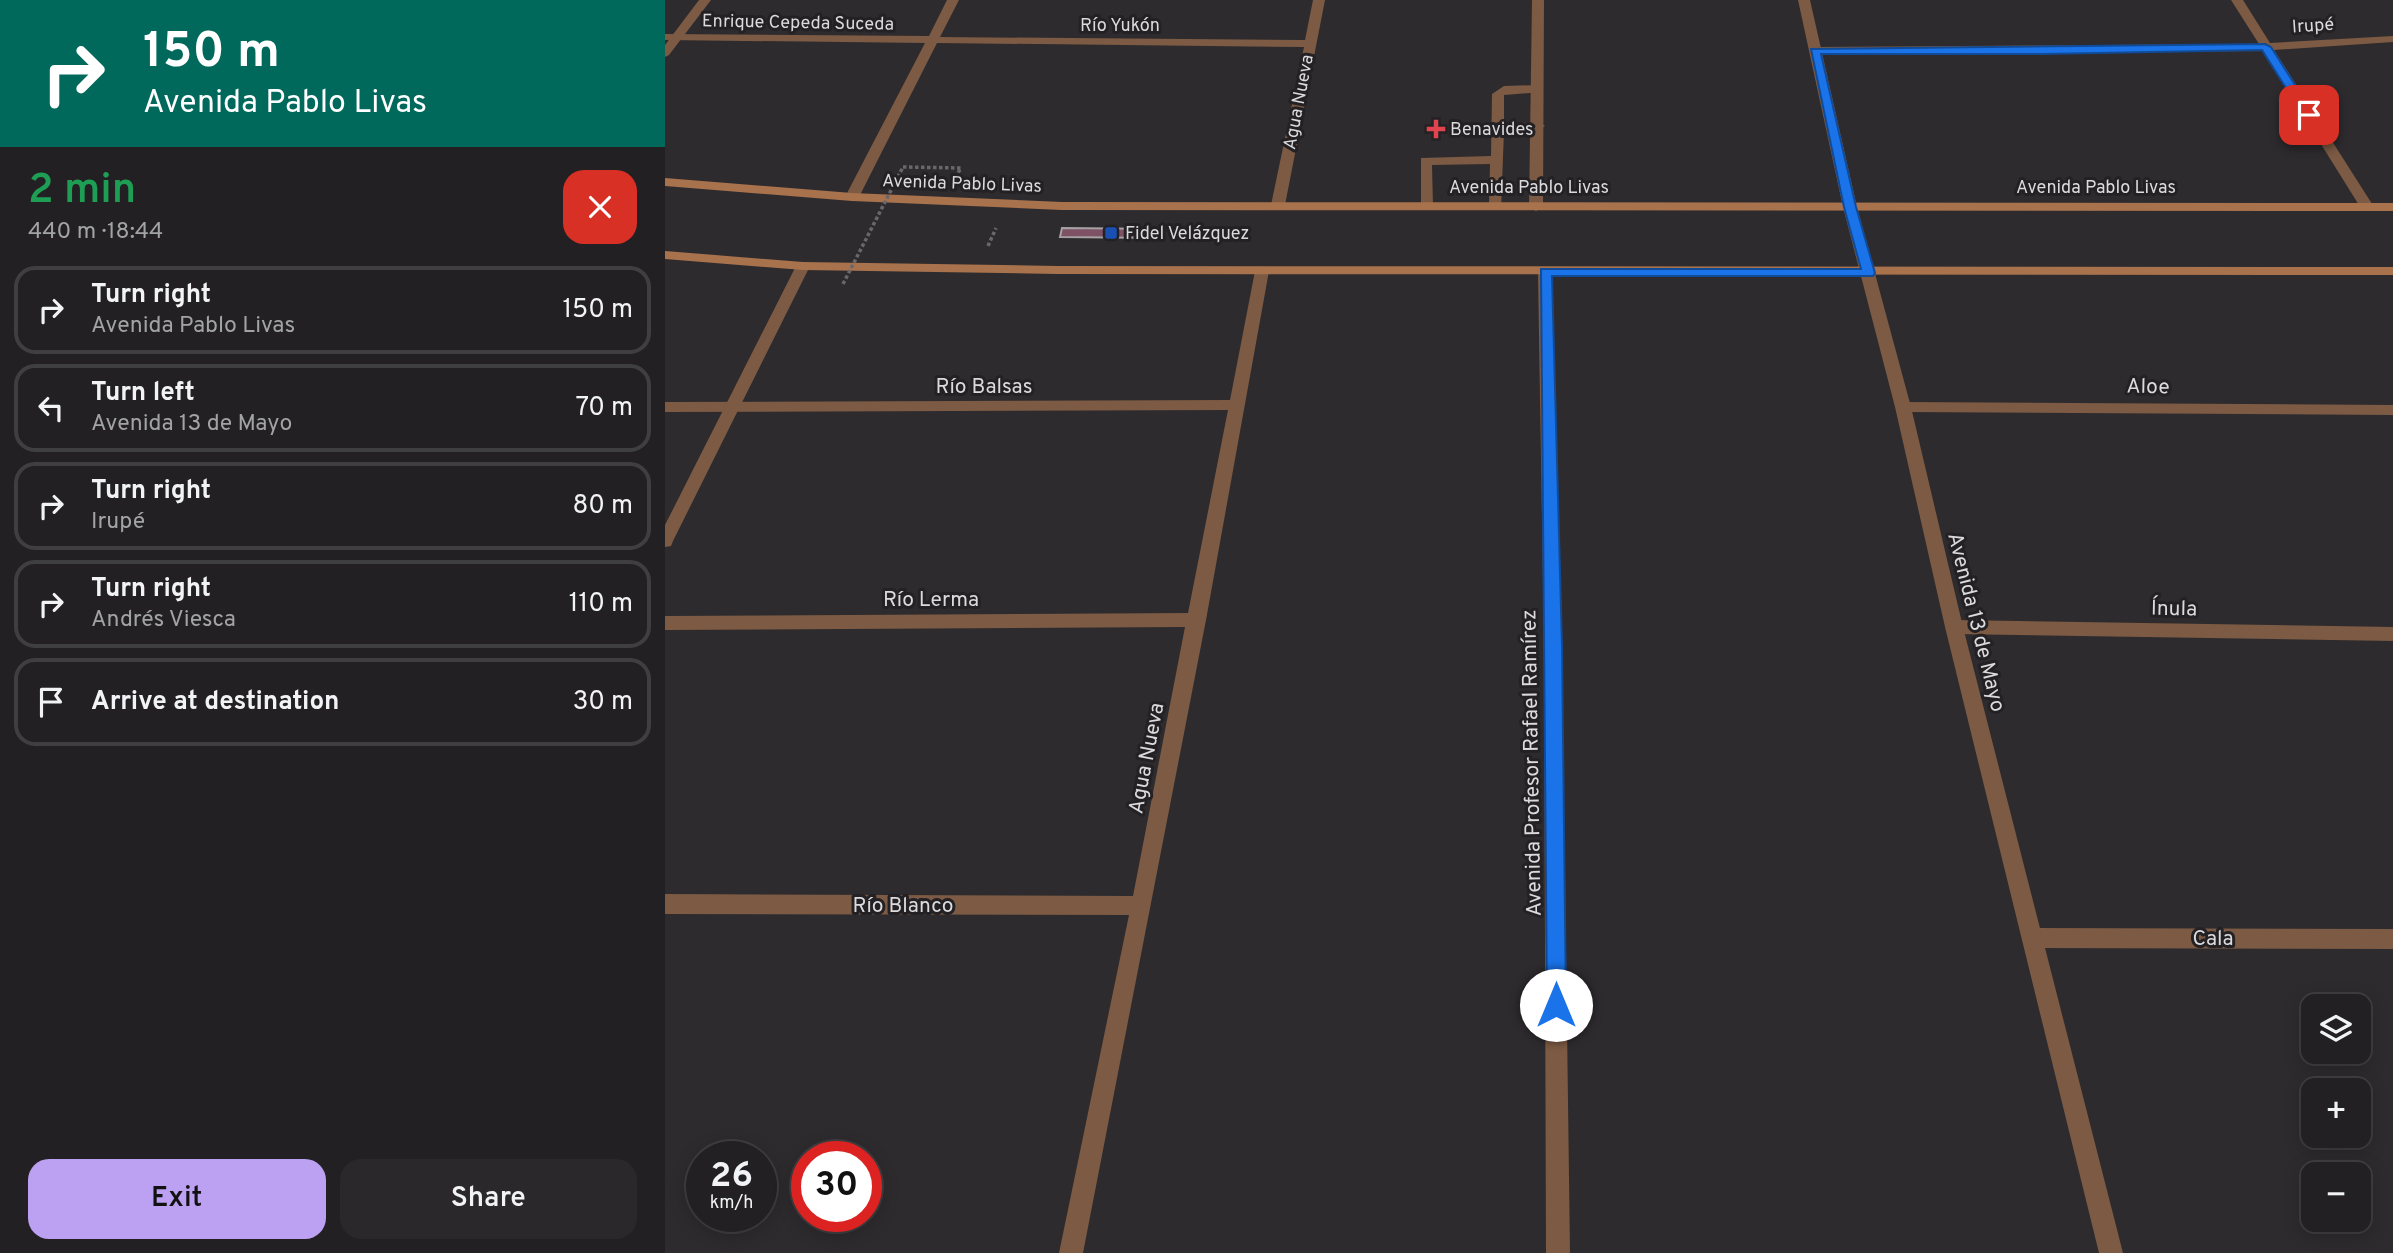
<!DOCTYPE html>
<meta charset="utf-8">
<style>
:root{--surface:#222022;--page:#2a282a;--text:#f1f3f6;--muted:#a2a3a5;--line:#3f3e40;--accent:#bca0f2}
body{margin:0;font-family:Overpass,sans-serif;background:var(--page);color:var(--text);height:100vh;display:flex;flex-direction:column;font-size:26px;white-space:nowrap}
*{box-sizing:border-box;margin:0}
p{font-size:23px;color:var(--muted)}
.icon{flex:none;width:38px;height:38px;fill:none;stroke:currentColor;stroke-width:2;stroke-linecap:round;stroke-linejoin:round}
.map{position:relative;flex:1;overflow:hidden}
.panel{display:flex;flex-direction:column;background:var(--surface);width:665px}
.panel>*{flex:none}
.banner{background:#00695c;color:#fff;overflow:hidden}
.fabs{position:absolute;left:1636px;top:994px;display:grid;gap:14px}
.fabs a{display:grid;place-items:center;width:70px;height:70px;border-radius:14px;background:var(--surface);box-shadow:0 4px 18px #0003,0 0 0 2px var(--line);font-size:35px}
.speed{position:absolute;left:21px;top:1141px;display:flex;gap:14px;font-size:35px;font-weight:700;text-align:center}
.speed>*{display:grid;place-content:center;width:91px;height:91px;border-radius:50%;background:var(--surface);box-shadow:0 4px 18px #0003,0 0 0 2px var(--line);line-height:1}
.speed small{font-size:18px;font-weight:400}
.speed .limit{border:10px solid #d22;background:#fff;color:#111}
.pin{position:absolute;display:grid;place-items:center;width:60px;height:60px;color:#fff;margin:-30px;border-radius:14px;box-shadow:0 4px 10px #0006}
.me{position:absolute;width:77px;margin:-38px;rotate:0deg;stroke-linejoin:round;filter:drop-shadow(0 0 5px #0008)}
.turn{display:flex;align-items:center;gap:24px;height:147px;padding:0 28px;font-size:32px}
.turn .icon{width:91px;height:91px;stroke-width:2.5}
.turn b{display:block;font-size:49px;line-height:60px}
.round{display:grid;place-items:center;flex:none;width:74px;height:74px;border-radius:21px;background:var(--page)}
.summary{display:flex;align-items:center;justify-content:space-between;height:119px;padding:0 28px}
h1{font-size:42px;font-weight:600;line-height:52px;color:#1e9e55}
.action{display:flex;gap:14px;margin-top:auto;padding:14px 28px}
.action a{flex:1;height:80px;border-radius:21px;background:var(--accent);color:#111;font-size:28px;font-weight:600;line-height:80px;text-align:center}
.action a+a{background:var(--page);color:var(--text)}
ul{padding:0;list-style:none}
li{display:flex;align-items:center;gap:21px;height:88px;margin:0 14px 10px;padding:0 14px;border:4px solid var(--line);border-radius:21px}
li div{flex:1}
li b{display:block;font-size:26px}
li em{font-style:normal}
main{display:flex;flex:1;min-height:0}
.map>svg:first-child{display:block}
.building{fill:#7e5164;stroke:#a6a1a3;stroke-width:2}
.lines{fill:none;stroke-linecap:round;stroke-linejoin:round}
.path{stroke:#69676a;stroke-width:3.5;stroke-dasharray:3.5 2.5;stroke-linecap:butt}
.service{fill:#7c5a43;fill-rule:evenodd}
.minor{fill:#7c5a43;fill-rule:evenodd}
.tertiary{fill:#7c5a43;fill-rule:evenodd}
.secondary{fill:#a8724d;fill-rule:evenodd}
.path-bridge{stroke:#69676a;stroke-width:3.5;stroke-dasharray:3.5 2.5;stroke-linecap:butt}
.route{fill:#1a73e8;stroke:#114b97;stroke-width:2}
.health-dot{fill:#e0444e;stroke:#242124;stroke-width:2.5}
.transit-dot{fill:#1a4fb4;stroke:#242124;stroke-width:2.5}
.labels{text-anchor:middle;stroke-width:6;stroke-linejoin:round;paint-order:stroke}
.far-street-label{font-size:18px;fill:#dbdadc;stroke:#242124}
.far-poi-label{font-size:18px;fill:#dbdadc;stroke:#242124;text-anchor:start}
.street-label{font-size:21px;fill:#dbdadc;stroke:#242124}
</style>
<main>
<section class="panel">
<div class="banner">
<div class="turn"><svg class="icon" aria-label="right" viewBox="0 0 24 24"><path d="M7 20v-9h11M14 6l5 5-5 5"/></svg><div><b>150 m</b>Avenida Pablo Livas</div></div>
</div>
<div class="summary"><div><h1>2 min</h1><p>440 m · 18:44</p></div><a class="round" style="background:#d93025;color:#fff"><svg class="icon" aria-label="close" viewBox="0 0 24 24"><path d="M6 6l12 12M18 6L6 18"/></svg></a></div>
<ul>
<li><svg class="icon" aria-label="right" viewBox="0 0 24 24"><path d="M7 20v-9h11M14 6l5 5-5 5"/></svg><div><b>Turn right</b><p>Avenida Pablo Livas</p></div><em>150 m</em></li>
<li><svg class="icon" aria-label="left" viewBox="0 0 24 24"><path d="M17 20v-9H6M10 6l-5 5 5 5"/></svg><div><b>Turn left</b><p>Avenida 13 de Mayo</p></div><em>70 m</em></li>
<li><svg class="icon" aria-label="right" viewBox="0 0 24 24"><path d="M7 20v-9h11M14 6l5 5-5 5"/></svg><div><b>Turn right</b><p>Irupé</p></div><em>80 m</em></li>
<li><svg class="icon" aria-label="right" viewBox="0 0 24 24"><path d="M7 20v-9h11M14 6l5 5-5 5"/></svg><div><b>Turn right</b><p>Andrés Viesca</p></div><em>110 m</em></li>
<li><svg class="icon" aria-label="arrive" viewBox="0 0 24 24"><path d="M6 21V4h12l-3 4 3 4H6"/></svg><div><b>Arrive at destination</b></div><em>30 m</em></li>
</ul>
<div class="action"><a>Exit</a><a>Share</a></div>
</section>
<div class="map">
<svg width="1728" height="1253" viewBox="0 0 1728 1253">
<rect width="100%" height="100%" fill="#2d2b2e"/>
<!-- building -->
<path class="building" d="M397,228L497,229L494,238L395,237Z"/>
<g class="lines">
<!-- path -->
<path class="path" d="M238,167L296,168L290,178
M323,246L331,228"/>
<!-- service -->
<path class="service" d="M874,85L878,86V92L839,95V124L874,122L880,126L874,130L839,131L836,209L831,210L824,206L825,164L767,165L768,206L761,210L756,209V158L826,156L827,94L839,86Z"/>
<!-- minor -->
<path class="minor" d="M282,0H294L275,37L640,40L648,0H660L620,205L613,209L606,205L639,47L272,43L194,197L187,201L180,197L260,43L0,40V34L264,36Z
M867,0H879L878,207L871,211L864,207Z
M1566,0H1578L1605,43L1728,36V42L1609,50L1709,207L1707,210H1697L1598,51L1150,55L1144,51L1150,47L1594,44Z
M597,267L604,271L541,620L418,1253H394L464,915L0,914V894L468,896L520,627L0,630V616L523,613L563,410L0,412V402L565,400L590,271Z
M880,268L887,272L897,646L905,1253H881L879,646L873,272Z
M1238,402L1728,405V415L1238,412L1230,407Z
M1289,620L1728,627V641L1289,634L1283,632L1280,627L1283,622Z
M1368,928L1728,929V949L1368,948L1361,945L1358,938L1361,931Z"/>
<!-- tertiary -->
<path class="tertiary" d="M34,0H46L4,55L0,57V45Z
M1133,0H1145L1192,207L1246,407L1298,627L1458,1253H1434L1280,627L1230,407L1178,207Z
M138,262L145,266L8,541L6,546L0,547V525L131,266Z"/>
<!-- secondary -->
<path class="secondary" d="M0,178L187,193L397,202L1728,203V211L397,210L187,201L0,186Z
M0,251L138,262L393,266L1728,267V275L393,274L138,270L0,259Z"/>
<!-- path-bridge -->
<path class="path-bridge" d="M178,284L238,167"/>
</g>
<!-- route -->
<path class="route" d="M1600,44L1606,47L1649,115L1648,118H1640L1597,50L1377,54H1156L1191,207L1210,273L1208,276H887L897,646L901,1005L898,1011L891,1014L884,1011L882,1005L876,269H1196L1179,207L1146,49Z"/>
<!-- markers -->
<path class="health-dot" d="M767.5 118.5h7v7h7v7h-7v7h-7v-7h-7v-7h7z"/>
<rect class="transit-dot" x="439" y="226" width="14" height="14" rx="3.5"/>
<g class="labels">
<!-- far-street labels -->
<g class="far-street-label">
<text transform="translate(133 22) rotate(1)" y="6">Enrique Cepeda Suceda</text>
<text x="455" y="31">Río Yukón</text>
<text transform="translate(1648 25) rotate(-4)" y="6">Irupé</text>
<text transform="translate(633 102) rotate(-79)" y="6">Agua Nueva</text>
<text transform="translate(297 183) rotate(2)" y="6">Avenida Pablo Livas</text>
<text x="864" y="193">Avenida Pablo Livas</text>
<text x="1431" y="193">Avenida Pablo Livas</text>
</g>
<!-- far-poi labels -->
<g class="far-poi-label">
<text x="785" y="135">Benavides</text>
<text x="460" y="239">Fidel Velázquez</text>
</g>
<!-- street labels -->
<g class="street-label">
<text x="319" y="393">Río Balsas</text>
<text transform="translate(1483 386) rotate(1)" y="7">Aloe</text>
<text x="266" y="606">Río Lerma</text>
<text transform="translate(1509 608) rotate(1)" y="7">Ínula</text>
<text transform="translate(1312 622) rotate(76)" y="7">Avenida 13 de Mayo</text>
<text transform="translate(481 758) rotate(-79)" y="7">Agua Nueva</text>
<text transform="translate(866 763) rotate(-91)" y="7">Avenida Profesor Rafael Ramírez</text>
<text x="238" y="912">Río Blanco</text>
<text x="1548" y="945">Cala</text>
</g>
</g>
</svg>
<div class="fabs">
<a><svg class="icon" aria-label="layers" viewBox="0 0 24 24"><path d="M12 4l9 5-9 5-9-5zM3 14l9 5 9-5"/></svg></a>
<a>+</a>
<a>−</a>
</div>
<div class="speed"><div>26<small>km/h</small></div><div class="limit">30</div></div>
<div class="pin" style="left:1644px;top:115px;background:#d93025"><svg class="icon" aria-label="arrive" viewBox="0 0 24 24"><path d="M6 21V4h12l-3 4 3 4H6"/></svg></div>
<svg class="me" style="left:891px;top:1005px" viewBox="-20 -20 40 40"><circle r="19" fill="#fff"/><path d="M0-13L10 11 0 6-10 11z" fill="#1a73e8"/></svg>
</div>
</main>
